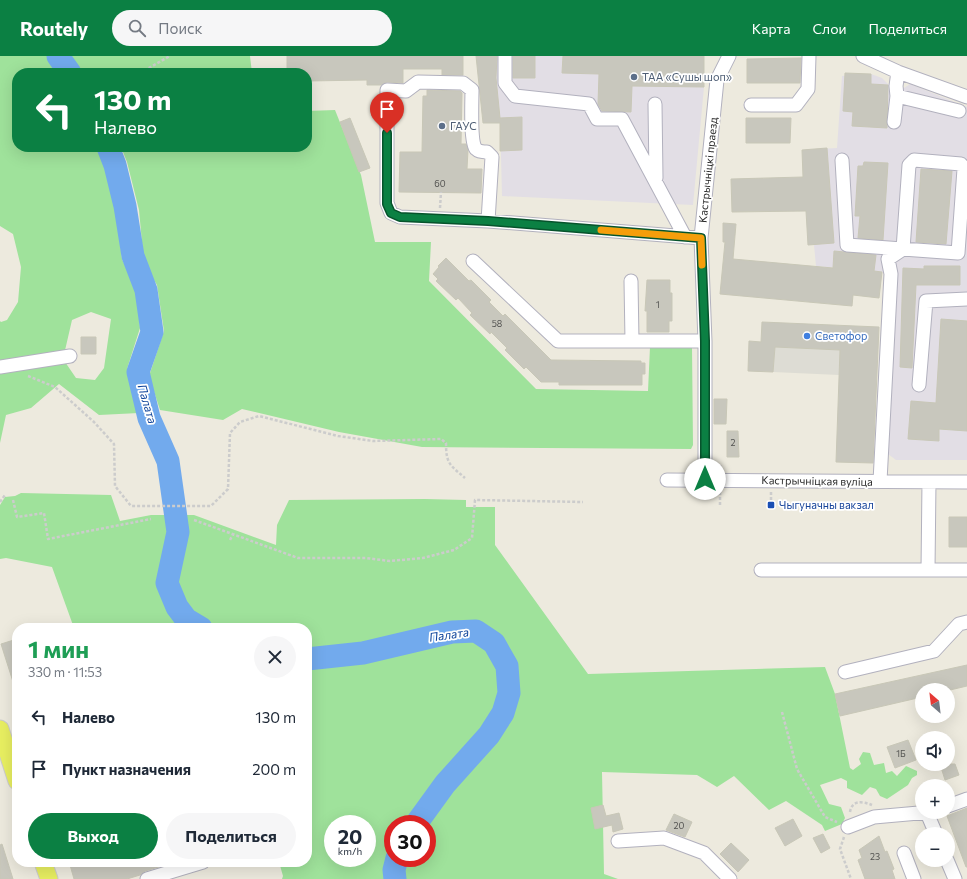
<!DOCTYPE html>
<html lang="ru">
<meta charset="utf-8">
<style>
:root{--surface:#fff;--page:#f6f6f7;--text:#1f2937;--muted:#747a83;--accent:#0b8043}
body{margin:0;font-family:Commissioner,sans-serif;background:var(--page);color:var(--text);height:100vh;display:flex;flex-direction:column;font-size:15px;white-space:nowrap}
*{box-sizing:border-box;margin:0}
p{font-size:13px;color:var(--muted)}
.icon{flex:none;width:22px;height:22px;fill:none;stroke:currentColor;stroke-width:2;stroke-linecap:round;stroke-linejoin:round}
.map{position:relative;flex:1;overflow:hidden}
.drawer{position:absolute;left:12px;top:567px;width:300px;height:244px;display:flex;flex-direction:column;background:var(--surface);border-radius:16px;box-shadow:0 4px 16px #0002}
.drawer>*{flex:none}
.banner{position:absolute;left:12px;top:12px;width:300px;height:84px;border-radius:16px;box-shadow:0 4px 16px #0002;background:#0b8043;color:#fff;overflow:hidden}
.needle{width:26px;rotate:332deg}
.controls{position:absolute;left:915px;top:627px;display:grid;gap:8px}
.controls a{display:grid;place-items:center;width:40px;height:40px;border-radius:50%;background:var(--surface);box-shadow:0 4px 16px #0002;font-size:20px}
.speed{position:absolute;left:324px;top:759px;display:flex;gap:8px;font-size:20px;font-weight:700;text-align:center}
.speed>*{display:grid;place-content:center;width:52px;height:52px;border-radius:50%;background:var(--surface);box-shadow:0 4px 16px #0002;line-height:1}
.speed small{font-size:10px;font-weight:400}
.speed .limit{border:6px solid #d22;background:#fff;color:#111}
.pin{position:absolute;display:grid;place-items:center;width:34px;height:34px;color:#fff;margin:-41px -17px;border-radius:50% 50% 50% 0;rotate:-45deg;box-shadow:0 0 4px #0007}
.pin .icon{rotate:45deg}
.me{position:absolute;width:44px;margin:-22px;rotate:0deg;stroke-linejoin:round;filter:drop-shadow(0 0 3px #0008)}
.turn{display:flex;align-items:center;gap:14px;height:84px;padding:0 16px;font-size:18px}
.turn .icon{width:52px;height:52px;stroke-width:2.5}
.turn b{display:block;font-size:28px;line-height:34px}
.round{display:grid;place-items:center;flex:none;width:42px;height:42px;border-radius:21px;background:var(--page)}
.headline{display:flex;align-items:center;justify-content:space-between;height:68px;padding:0 16px}
h1{font-size:24px;font-weight:700;line-height:30px;color:#1e9e55}
.cta{display:flex;gap:8px;margin-top:auto;padding:8px 16px}
.cta a{flex:1;height:46px;border-radius:24px;background:var(--accent);color:#fff;font-size:16px;font-weight:700;line-height:46px;text-align:center}
.cta a+a{background:var(--page);color:var(--text)}
ul{padding:0;list-style:none}
li{display:flex;align-items:center;gap:12px;height:52px;padding:0 16px}
li div{flex:1}
li b{display:block;font-size:15px}
li em{font-style:normal}
header{display:flex;align-items:center;gap:24px;box-sizing:border-box;height:56px;padding:0 20px;background:var(--accent);color:#fff}
header strong{font-size:19px}
nav{display:flex;gap:22px;margin-inline-start:auto;font-size:14px}
.search{width:280px;height:36px;background:var(--page);display:flex;align-items:center;gap:10px;box-sizing:border-box;padding:0 14px;border-radius:22px;color:var(--muted);font-size:15px}
.map>svg:first-child{display:block}
.industrial{fill:#e2dee5}
.green{fill:#9fe29b;fill-rule:evenodd}
.plaza{fill:#dddcd4}
.lines{fill:none;stroke-linecap:round;stroke-linejoin:round}
.river{stroke:#72aaed;stroke-width:23}
.building{fill:#c8c7bd;stroke:#c8c7b7}
.minor-casing{stroke:#b2b1be;stroke-width:15}
.major-casing{stroke:#ccc;stroke-width:19}
.path{stroke:#ccc;stroke-width:2.5;stroke-dasharray:3 2;stroke-linecap:butt}
.minor{stroke:#fff;stroke-width:13}
.major{stroke:#e8ef61;stroke-width:17}
.route-casing{stroke:#07532c;stroke-width:10}
.route{stroke:#0b8043;stroke-width:7}
.slow{stroke:#f59e0b;stroke-width:7}
.service-dot{fill:#5c6f8a;stroke:#fff;stroke-width:1.5}
.shop-dot{fill:#3f7fe0;stroke:#fff;stroke-width:1.5}
.transit-dot{fill:#1a4fb4;stroke:#fff;stroke-width:1.5}
.labels{text-anchor:middle;stroke-width:3.5;stroke-linejoin:round;paint-order:stroke}
.number-label{font-size:9px;fill:#525250}
.service-label{font-size:11px;fill:#4e5e75;stroke:#fff;text-anchor:start}
.street-label{font-size:11px;fill:#2b2b2b;stroke:#fff}
.shop-label{font-size:11px;fill:#366cbe;stroke:#fff;text-anchor:start}
.transit-label{font-size:11px;fill:#164399;stroke:#fff;text-anchor:start}
.water-label{font-size:12px;font-style:italic;fill:#0f449b;stroke:#fff}
</style>
<header>
<strong>Routely</strong>
<div class="search"><svg class="icon" aria-label="search" viewBox="0 0 24 24"><circle cx="10" cy="10" r="6"/><path d="M15 15l6 6"/></svg>Поиск</div>
<nav><a>Карта</a><a>Слои</a><a>Поделиться</a></nav>
</header>
<div class="map">
<svg width="967" height="823" viewBox="0 0 967 823">
<rect width="100%" height="100%" fill="#edeade"/>
<!-- industrial -->
<path class="industrial" d="M495,0H704V31L693,149L502,140L500,61L495,14Z
M871,18L882,22L889,29L904,32L910,28L967,51V404H896L888,398L897,220L882,216L816,210L814,189H808L802,94L837,92L842,20Z"/>
<!-- green -->
<path class="green" d="M0,0H49L61,17H17V91H96L105,112L116,152L122,203L137,236L140,272L127,313L139,357L99,359L59,328L31,352L6,359L0,387V265L1,266L7,264L18,246L21,211L13,178L0,170ZM91,256L111,263L104,312L95,324L76,322L63,303L72,264Z
M69,0H250L252,17H81Z
M335,54L361,119L375,186H431L429,225L536,333L648,335L650,291H692L693,389L691,393L422,391L339,376L242,353L223,364L160,354L149,320L164,275L157,229L144,208L139,154L127,106L121,91H307V55Z
M21,437L111,439L120,465L151,459H194L276,489L277,469L289,444L425,443L466,444V451H495V489L588,618L825,611L835,638L850,712L853,714L861,708L859,703L863,696L870,697L874,709L884,707L886,717L892,715L897,720L906,710L917,715V719L912,722L908,729L887,743L880,740L876,733L870,731L862,739L847,732V725L841,722L820,729L829,748L841,751L845,762L842,768L825,775L822,769L786,745L769,754L734,720L717,731L697,719L602,716L604,818L618,823H282L283,820L279,806H307V572H74L52,511L6,502L0,503V449L5,441L15,440ZM333,768H367V802H333ZM393,768H427V802H393Z"/>
<!-- plaza -->
<path class="plaza" d="M775,291L840,294L839,319L773,316Z"/>
<g class="lines">
<!-- river -->
<path class="river" d="M58,0L70,17
M108,91L115,109L125,150L133,200L146,234L152,276L138,316L149,362L168,405L178,476L167,527L177,551L186,563L201,572
M307,603L363,597L452,576L476,575L494,587L507,610L509,637L503,657L489,679L445,728L416,768
M395,823L394,814L397,802"/>
</g>
<!-- building -->
<path class="building" d="M287,0H463V19H442V13H403V27L387,26L381,29H367V24L307,25V17H287Z
M476,0H497L496,22L500,62L522,61V94L500,95V67H483Z
M513,0H535V22H513Z
M563,0H704V31L632,30L631,56L602,55L598,48L599,18L562,17Z
M801,2L800,27H747V3Z
M845,17L871,18V28L888,29L887,72L852,70L853,56L843,55Z
M427,34L460,35L462,37L461,88H466L468,94L467,113H482L481,137L399,136L400,96H422L423,40H427Z
M350,62L370,112L359,116L340,66Z
M746,62H791L790,87H746Z
M827,92L834,187L808,189L806,155L732,156L731,123L803,121L802,94Z
M864,106L888,107L883,184L858,182L860,160H855L858,110H863Z
M921,113L952,115L946,188L916,186Z
M723,167L736,168L733,203L833,212L834,195L876,199L874,215L882,216L879,242L853,239L852,250L720,238L725,186H723Z
M446,202L469,225L471,224L491,244L489,246L503,260L505,258L551,304L641,305V307H645V318H642V329H559V326H541L526,311L524,313L505,294L507,292L491,276L490,278L470,259L472,257L458,242L456,244L436,225L438,223L433,218L439,211L438,210Z
M924,210H960V229H916L912,312L900,311L903,212L924,213Z
M647,224H670V237H672V265H669V276H647V255H645Z
M941,263L967,265V375L939,373V385L908,383L911,345L936,347Z
M762,266L879,271L873,407L836,406L840,294L775,291L773,316L748,315L749,285L761,286Z
M81,281H96V298H81Z
M714,343H727L726,368H714Z
M727,375H738L739,401H727Z
M949,461H967V491H949Z
M17,583V631L15,632L1,588Z
M967,609V630L950,634H922V641L840,660L835,638Z
M908,684L916,704L895,712L887,691Z
M940,708H955L959,719L945,724Z
M603,749L606,760L619,757L623,773L613,776L612,769L595,773L591,752Z
M967,752V811H966L947,760Z
M674,758L692,766L685,781L666,774Z
M793,763L802,780L785,790L775,772Z
M823,778L830,792L821,797L813,782Z
M879,780L885,796L887,795L894,813L892,814L895,823H865L858,804L862,802L859,794Z
M731,787L749,804L738,816L720,798Z
M2,788L13,823H0V789Z
M78,806H137L138,810L145,808V806H175L145,815L140,819L127,823H74L70,809Z"/>
<g class="lines">
<!-- minor casing -->
<g class="minor-casing">
<path id="minor" d="M505,0V27L515,40L589,48L597,63H622L685,181
M863,0L898,16L967,41
M897,40L959,55
M655,48L656,122
M751,49H796L808,33L809,0
M894,66L897,40L896,30L898,16
M842,104L847,189L958,197L964,113L961,108L914,104L909,109L903,193L888,203L891,218L880,425
M488,165L492,101L487,96C483,96 479,96 476,93C470,86 472,44 472,34L463,27L418,26L406,35L387,34V147L391,157L400,161L488,165L701,182
M473,205L558,285H705
M631,225L632,285
M0,311L70,300
M919,329L926,245L967,243
M705,423V285L701,182L717,24L729,0
M667,424L967,426
M929,426L928,514H967
M761,514H928
M845,616L934,595L959,568L967,566
M948,750L967,743
M927,757L936,778
M848,771L874,761L930,756
M618,785L664,782L704,797L730,823
M904,797L914,823
M947,804L955,823
M147,823L203,806"/>
</g>
<!-- major casing -->
<g class="major-casing">
<path id="major" d="M0,673L17,725
M43,806L49,823"/>
</g>
<!-- path -->
<path class="path" d="M140,17L170,0
M440,152L441,136
M28,320L55,331L94,366L114,388L115,430L131,450H211L228,433L230,377L240,366L259,360L338,380L373,385L441,383L446,387C446,408 450,409 465,422
M720,412V407
M13,444L17,461L44,457L48,483L151,463
M0,446L5,439
M720,449V435
M771,449V436
M194,464L298,502H366L390,505L423,502L454,494L472,482L475,444L583,446
M230,484L233,478
M782,656L797,713L825,761L837,766
M850,756C852,744 862,745 872,749
M844,781L840,793L851,823"/>
<!-- minor -->
<use href="#minor" class="minor"/>
<!-- major -->
<use href="#major" class="major"/>
</g>
<g class="lines">
<!-- route casing -->
<g class="route-casing">
<path id="route" d="M387,77V148L391,157L400,161L488,165L701,182L705,285V423"/>
</g>
<!-- route -->
<use href="#route" class="route"/>
<!-- slow -->
<path class="slow" d="M601,174L701,182L702,209"/>
</g>
<!-- markers -->
<g class="service-dot">
<circle cx="634" cy="21" r="4"/>
<circle cx="442" cy="70" r="4"/>
</g>
<circle class="shop-dot" cx="807" cy="280" r="4"/>
<rect class="transit-dot" x="767" y="445" width="8" height="8" rx="2"/>
<g class="labels">
<!-- number labels -->
<g class="number-label">
<text x="440" y="131">60</text>
<text x="658" y="252">1</text>
<text x="497" y="271">58</text>
<text x="733" y="390">2</text>
<text x="901" y="701">1Б</text>
<text x="679" y="773">20</text>
<text x="875" y="804">23</text>
</g>
<!-- service labels -->
<g class="service-label">
<text x="642" y="25">ТАА «Сушы шоп»</text>
<text x="450" y="74">ГАУС</text>
</g>
<!-- street labels -->
<g class="street-label">
<text transform="translate(708 114) rotate(-84)" y="4">Кастрычніцкі праезд</text>
<text transform="translate(817 425) rotate(1)" y="4">Кастрычніцкая вуліца</text>
</g>
<!-- shop labels -->
<g class="shop-label">
<text x="815" y="284">Светофор</text>
</g>
<!-- transit labels -->
<g class="transit-label">
<text x="779" y="453">Чыгуначны вакзал</text>
</g>
<!-- water labels -->
<g class="water-label">
<text transform="translate(147 348) rotate(74)" y="4">Палата</text>
<text transform="translate(449 579) rotate(-8)" y="4">Палата</text>
</g>
</g>
</svg>
<div class="controls">
<a><svg class="needle" viewBox="-14 -14 28 28"><path d="M0-13l5 13h-10z" fill="#e53935"/><path d="M0 13l5-13h-10z" fill="#747a83"/></svg></a>
<a><svg class="icon" aria-label="sound" viewBox="0 0 24 24"><path d="M4 9h4l5-4v14l-5-4H4zM17 9q2 3 0 6"/></svg></a>
<a>+</a>
<a>−</a>
</div>
<div class="speed"><div>20<small>km/h</small></div><div class="limit">30</div></div>
<div class="pin" style="left:387px;top:77px;background:#d93025"><svg class="icon" aria-label="arrive" viewBox="0 0 24 24"><path d="M6 21V4h12l-3 4 3 4H6"/></svg></div>
<svg class="me" style="left:705px;top:423px" viewBox="-20 -20 40 40"><circle r="19" fill="#fff"/><path d="M0-13L10 11 0 6-10 11z" fill="#0b8043"/></svg>
<div class="banner">
<div class="turn"><svg class="icon" aria-label="left" viewBox="0 0 24 24"><path d="M17 20v-9H6M10 6l-5 5 5 5"/></svg><div><b>130 m</b>Налево</div></div>
</div>
<section class="drawer">
<div class="headline"><div><h1>1 мин</h1><p>330 m · 11:53</p></div><a class="round"><svg class="icon" aria-label="close" viewBox="0 0 24 24"><path d="M6 6l12 12M18 6L6 18"/></svg></a></div>
<ul>
<li><svg class="icon" aria-label="left" viewBox="0 0 24 24"><path d="M17 20v-9H6M10 6l-5 5 5 5"/></svg><div><b>Налево</b></div><em>130 m</em></li>
<li><svg class="icon" aria-label="arrive" viewBox="0 0 24 24"><path d="M6 21V4h12l-3 4 3 4H6"/></svg><div><b>Пункт назначения</b></div><em>200 m</em></li>
</ul>
<div class="cta"><a>Выход</a><a>Поделиться</a></div>
</section>
</div>
